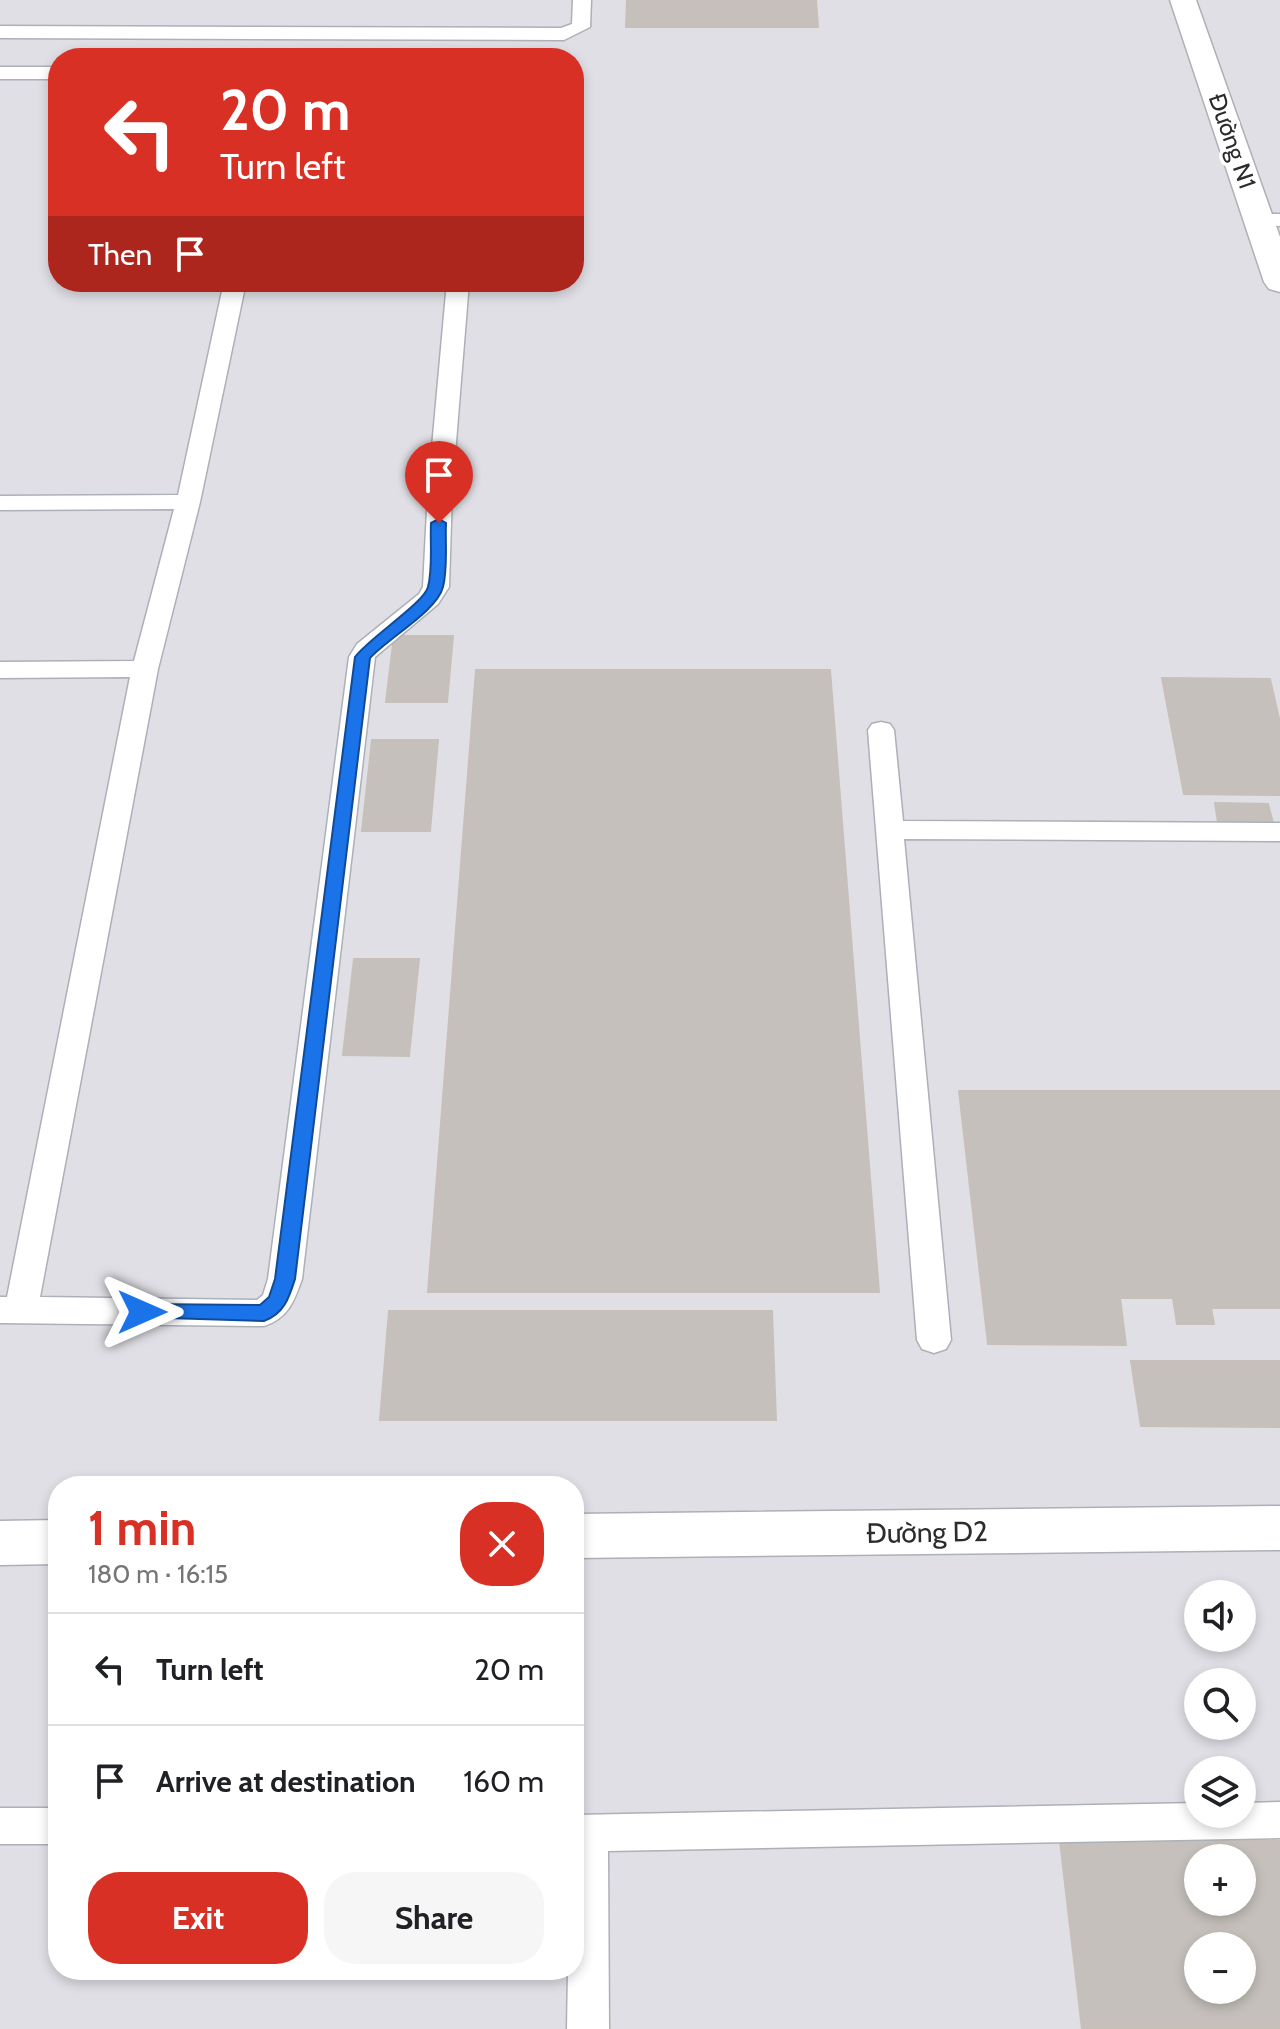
<!DOCTYPE html>
<meta charset="utf-8">
<style>
:root{--surface:#fff;--page:#f6f6f6;--text:#202124;--muted:#757577;--line:#e0e0e0;--accent:#d93025}
body{margin:0;font-family:Cabin,sans-serif;background:var(--page);color:var(--text);height:100vh;display:flex;flex-direction:column;font-size:30px;white-space:nowrap}
*{box-sizing:border-box;margin:0}
p{font-size:26px;color:var(--muted)}
.icon{flex:none;width:44px;height:44px;fill:none;stroke:currentColor;stroke-width:2;stroke-linecap:round;stroke-linejoin:round}
.map{position:relative;flex:1;overflow:hidden}
.side{position:absolute;left:48px;top:1476px;width:536px;height:504px;display:flex;flex-direction:column;background:var(--surface);border-radius:32px;box-shadow:0 4px 12px #0003}
.side>*{flex:none}
.top-card{position:absolute;left:48px;top:48px;width:536px;height:244px;border-radius:32px;box-shadow:0 4px 12px #0003;background:#d93025;color:#fff;overflow:hidden}
.fabs{position:absolute;left:1184px;top:1580px;display:grid;gap:16px}
.fabs a{display:grid;place-items:center;width:72px;height:72px;border-radius:50%;background:var(--surface);box-shadow:0 4px 12px #0003;font-size:40px}
.pin{position:absolute;display:grid;place-items:center;width:68px;height:68px;color:#fff;margin:-82px -34px;border-radius:50% 50% 50% 0;rotate:-45deg;box-shadow:0 0 8px #0007}
.pin .icon{rotate:45deg}
.me{position:absolute;width:88px;margin:-44px;rotate:90deg;stroke-linejoin:round;filter:drop-shadow(0 0 6px #0008)}
.turn{display:flex;align-items:center;gap:28px;height:168px;padding:0 40px;font-size:36px}
.turn .icon{width:104px;height:104px;stroke-width:2.5}
.turn b{display:block;font-size:56px;line-height:68px}
.then{display:flex;align-items:center;height:76px;padding:0 40px;background:#0003;gap:16px;font-size:30px}
.round{display:grid;place-items:center;flex:none;width:84px;height:84px;border-radius:32px;background:var(--page)}
.overview{display:flex;align-items:center;justify-content:space-between;height:136px;padding:0 40px}
h1{font-size:48px;font-weight:800;line-height:60px;color:var(--accent)}
.button{display:flex;gap:16px;margin-top:auto;padding:16px 40px}
.button a{flex:1;height:92px;border-radius:32px;background:var(--accent);color:#fff;font-size:32px;font-weight:800;line-height:92px;text-align:center}
.button a+a{background:var(--page);color:var(--text)}
ul{padding:0;list-style:none}
li{display:flex;align-items:center;gap:24px;height:112px;padding:0 40px;border-top:2px solid var(--line)}
li div{flex:1}
li b{display:block;font-size:30px}
li em{font-style:normal}
.map>svg:first-child{display:block}
.industrial{fill:#e0dfe5;fill-rule:evenodd}
.building{fill:#c5c0bb;stroke:#c7c0b9;stroke-width:2;fill-rule:evenodd}
.lines{fill:none;stroke-linecap:round;stroke-linejoin:round}
.lane-casing{stroke:#acb0b7;stroke-width:3}
.street-casing{stroke:#acb0b7;stroke-width:3}
.lane{fill:#fff;fill-rule:evenodd}
.street{fill:#fff;fill-rule:evenodd}
.route{fill:#1a73e8;stroke:#114b97;stroke-width:2}
.labels{text-anchor:middle;stroke-width:7;stroke-linejoin:round;paint-order:stroke}
.far-street-label{font-size:24px;fill:#2c2c2c;stroke:#fff}
.street-label{font-size:28px;fill:#2c2c2c;stroke:#fff}
</style>
<div class="map">
<svg width="1280" height="2029" viewBox="0 0 1280 2029">
<rect width="100%" height="100%" fill="#ece4e0"/>
<!-- industrial -->
<path class="industrial" d="M0,0H1280V2029H0ZM58,58H574V282H58ZM58,1486H574V1970H58ZM1198,1594H1242V1638H1198ZM1198,1682H1242V1726H1198ZM1198,1770H1242V1814H1198ZM1198,1858H1242V1902H1198ZM1198,1946H1242V1990H1198Z"/>
<!-- building -->
<path class="building" d="M627,0H816L818,27H626Z
M394,636H453L447,702H386Z
M476,670H830L879,1292H428Z
M1162,678L1270,679L1280,723V795L1184,794Z
M372,740H438L430,831H362Z
M1215,803L1268,804L1273,823L1218,822Z
M354,959H419L409,1056L343,1055Z
M959,1091H1280V1308H1211L1214,1324H1177L1173,1298H1120L1126,1345L988,1344Z
M389,1311H772L776,1420H380Z
M1131,1361H1280V1427L1141,1426Z
M1060,1841H1280V2029H1082ZM1198,1858H1242V1902H1198ZM1198,1946H1242V1990H1198Z"/>
<g class="lines">
<!-- lane casing -->
<g class="lane-casing">
<path id="lane" d="M573,0H591L590,27L564,40L0,38V26L561,28L572,24Z
M0,67H58V79H0Z
M1259,214H1280V226L1252,224L1249,220Z
M224,282H246L200,502L158,669L40,1297L257,1300L263,1295L268,1279L349,657L357,644L419,594L423,587L428,491L447,282H469L452,491L449,587L438,604L375,657L302,1279C294,1302 288,1318 264,1326L0,1323V1297H7L130,677L0,678V662L134,661L174,509L0,510V496L178,495Z
M881,722L890,724L894,730L903,821L1280,823V841L904,839L951,1340L946,1349L934,1353L922,1349L917,1340L868,730L872,724Z
M1280,1802V1838L608,1851L609,2029H567L568,1970H574V1815L1198,1803V1814H1242V1803Z
M0,1808H58V1844H0Z"/>
</g>
<!-- street casing -->
<g class="street-casing">
<path id="street" d="M1170,0H1196L1280,237V292L1269,289L1264,282Z
M1280,1506V1550L574,1558V1514Z
M58,1520V1564L0,1565V1521Z"/>
</g>
<!-- lane -->
<use href="#lane" class="lane"/>
<!-- street -->
<use href="#street" class="street"/>
</g>
<!-- route -->
<path class="route" d="M439,519L446,523C445,543 448,568 443,587C437,611 388,638 370,658L295,1279C289,1298 284,1314 264,1321L135,1317L132,1312L135,1306L142,1304L260,1305L269,1297L275,1279L355,657C369,638 424,603 428,587C433,568 430,543 431,523Z"/>
<g class="labels">
<!-- far-street labels -->
<g class="far-street-label">
<text transform="translate(1232 141) rotate(71)" y="8">Đường N1</text>
</g>
<!-- street labels -->
<g class="street-label">
<text transform="translate(927 1532) rotate(-1)" y="10">Đường D2</text>
</g>
</g>
</svg>
<div class="fabs">
<a><svg class="icon" aria-label="sound" viewBox="0 0 24 24"><path d="M4 9h4l5-4v14l-5-4H4zM17 9q2 3 0 6"/></svg></a>
<a><svg class="icon" aria-label="search" viewBox="0 0 24 24"><circle cx="10" cy="10" r="6"/><path d="M15 15l6 6"/></svg></a>
<a><svg class="icon" aria-label="layers" viewBox="0 0 24 24"><path d="M12 4l9 5-9 5-9-5zM3 14l9 5 9-5"/></svg></a>
<a>+</a>
<a>−</a>
</div>
<div class="pin" style="left:439px;top:523px;background:#d93025"><svg class="icon" aria-label="arrive" viewBox="0 0 24 24"><path d="M6 21V4h12l-3 4 3 4H6"/></svg></div>
<svg class="me" style="left:142px;top:1312px" viewBox="-20 -20 40 40"><path d="M0-17L14 15 0 8-14 15z" fill="#1a73e8" stroke="#fff" stroke-width="4"/></svg>
<div class="top-card">
<div class="turn"><svg class="icon" aria-label="left" viewBox="0 0 24 24"><path d="M17 20v-9H6M10 6l-5 5 5 5"/></svg><div><b>20 m</b>Turn left</div></div>
<div class="then">Then<svg class="icon" aria-label="arrive" viewBox="0 0 24 24"><path d="M6 21V4h12l-3 4 3 4H6"/></svg></div>
</div>
<section class="side">
<div class="overview"><div><h1>1 min</h1><p>180 m · 16:15</p></div><a class="round" style="background:#d93025;color:#fff"><svg class="icon" aria-label="close" viewBox="0 0 24 24"><path d="M6 6l12 12M18 6L6 18"/></svg></a></div>
<ul>
<li><svg class="icon" aria-label="left" viewBox="0 0 24 24"><path d="M17 20v-9H6M10 6l-5 5 5 5"/></svg><div><b>Turn left</b></div><em>20 m</em></li>
<li><svg class="icon" aria-label="arrive" viewBox="0 0 24 24"><path d="M6 21V4h12l-3 4 3 4H6"/></svg><div><b>Arrive at destination</b></div><em>160 m</em></li>
</ul>
<div class="button"><a>Exit</a><a>Share</a></div>
</section>
</div>
